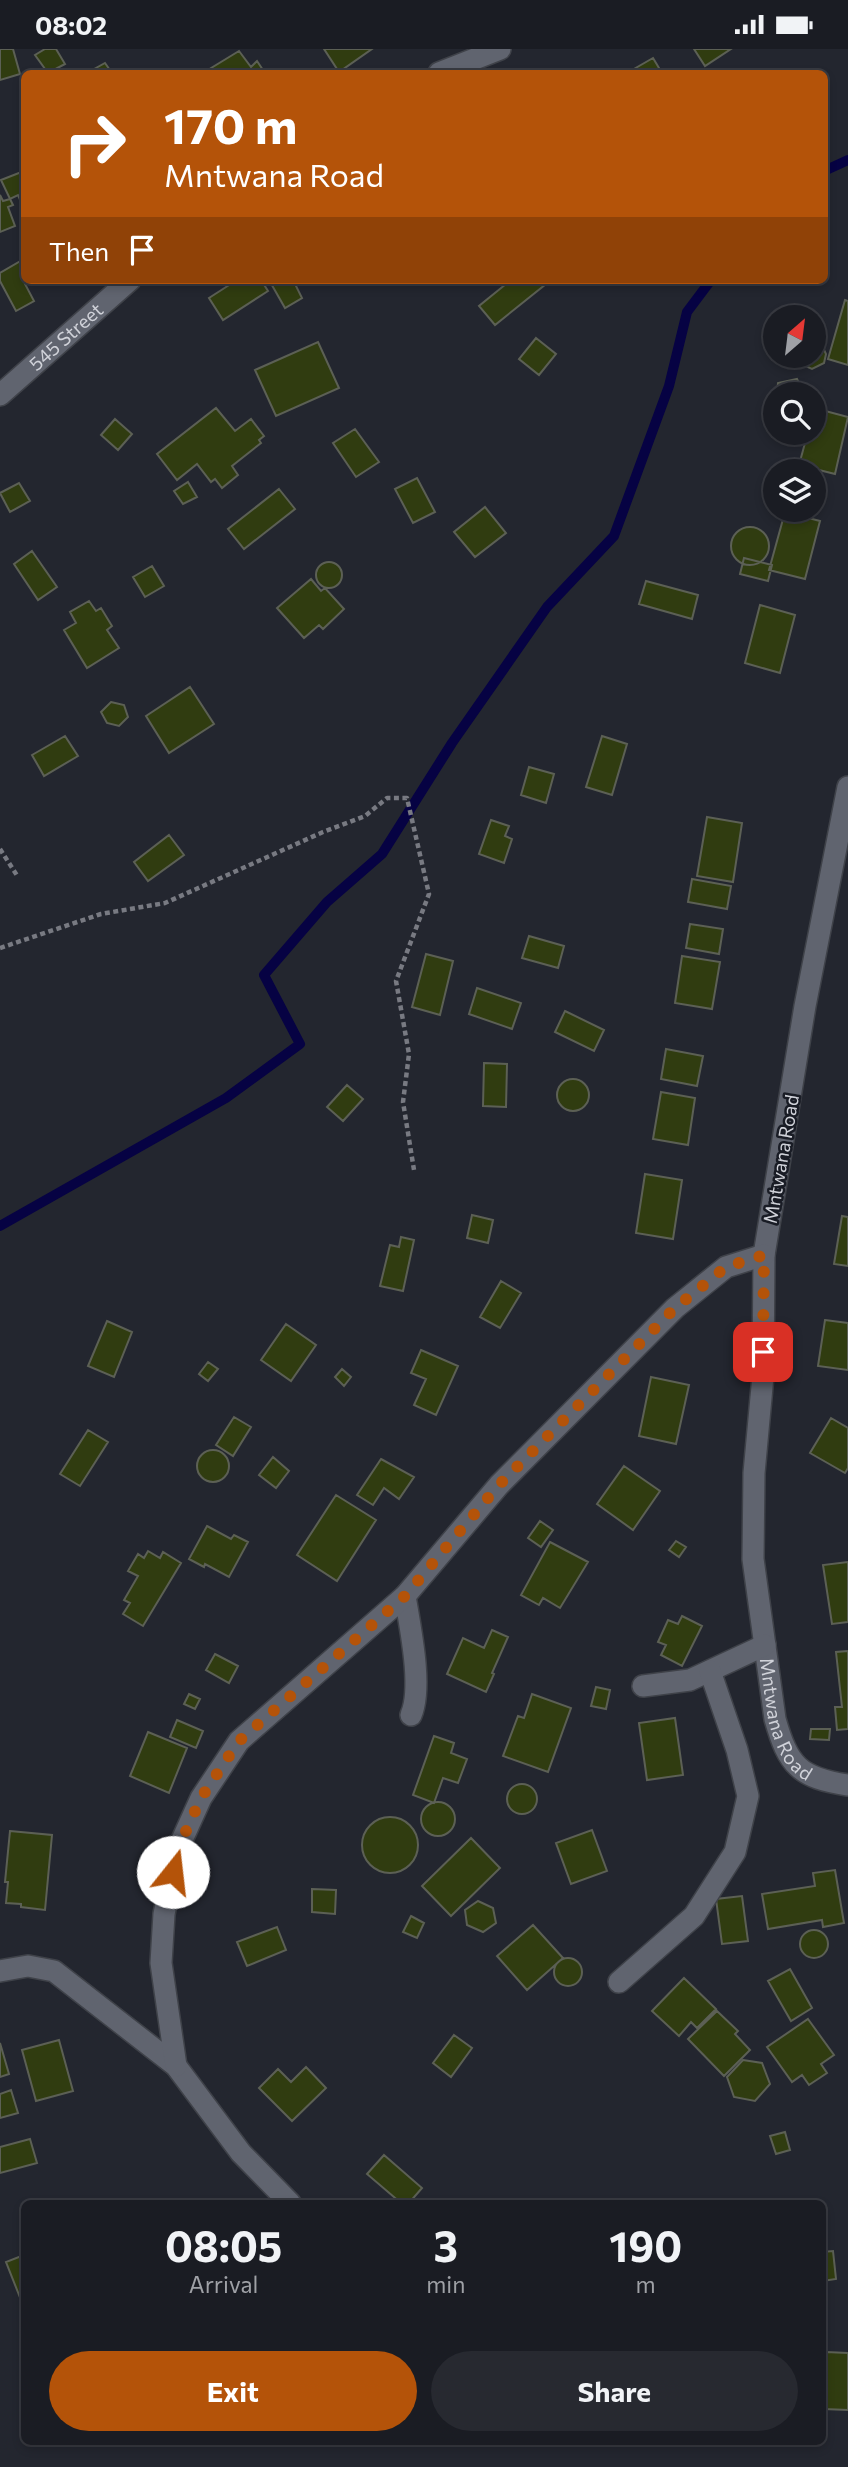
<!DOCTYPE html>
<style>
:root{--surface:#1a1c23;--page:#272930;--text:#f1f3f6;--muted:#9fa1a6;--line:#383a41;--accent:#b45309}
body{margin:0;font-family:Commissioner,sans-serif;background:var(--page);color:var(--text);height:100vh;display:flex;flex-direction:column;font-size:26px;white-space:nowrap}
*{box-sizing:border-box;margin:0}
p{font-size:23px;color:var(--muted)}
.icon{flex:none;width:38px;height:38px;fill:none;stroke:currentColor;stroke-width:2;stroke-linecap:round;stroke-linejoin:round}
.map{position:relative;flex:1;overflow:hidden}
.sheet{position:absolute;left:21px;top:2151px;width:805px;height:245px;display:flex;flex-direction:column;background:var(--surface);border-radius:10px;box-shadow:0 4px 10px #0003,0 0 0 2px var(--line)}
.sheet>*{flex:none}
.hud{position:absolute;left:21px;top:21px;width:807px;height:214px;border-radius:10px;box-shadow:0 4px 10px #0003,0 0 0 2px var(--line);background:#b45309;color:#fff;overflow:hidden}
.needle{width:46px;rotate:28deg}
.tools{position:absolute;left:763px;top:256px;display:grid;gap:14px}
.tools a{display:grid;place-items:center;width:63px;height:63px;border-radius:50%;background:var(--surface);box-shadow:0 4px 10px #0003,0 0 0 2px var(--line);font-size:35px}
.pin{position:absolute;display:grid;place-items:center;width:60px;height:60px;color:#fff;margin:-30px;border-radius:14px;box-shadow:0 4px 10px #0006}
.me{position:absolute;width:77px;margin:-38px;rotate:16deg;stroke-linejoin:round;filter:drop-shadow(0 0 5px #0008)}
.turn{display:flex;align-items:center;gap:24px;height:147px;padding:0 28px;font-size:32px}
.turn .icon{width:91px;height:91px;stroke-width:2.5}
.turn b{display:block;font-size:49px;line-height:60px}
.then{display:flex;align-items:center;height:66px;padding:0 28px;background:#0003;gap:14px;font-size:26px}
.eta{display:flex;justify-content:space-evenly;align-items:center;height:119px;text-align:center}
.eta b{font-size:42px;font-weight:700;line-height:49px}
.button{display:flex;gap:14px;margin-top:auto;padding:14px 28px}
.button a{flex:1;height:80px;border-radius:42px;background:var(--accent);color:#fff;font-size:28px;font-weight:700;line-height:80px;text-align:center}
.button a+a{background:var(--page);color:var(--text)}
.status{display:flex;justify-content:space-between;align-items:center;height:49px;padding:0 35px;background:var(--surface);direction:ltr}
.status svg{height:19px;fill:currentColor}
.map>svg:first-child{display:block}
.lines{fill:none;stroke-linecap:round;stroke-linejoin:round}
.stream{stroke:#060243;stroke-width:10}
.building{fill:#303c10;stroke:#5c6055;stroke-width:2}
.minor-casing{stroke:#3f4249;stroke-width:24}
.path{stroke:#787a82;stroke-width:4.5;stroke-dasharray:5 3.5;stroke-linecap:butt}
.minor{stroke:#60646f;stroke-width:21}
.route{stroke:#b45309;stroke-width:12;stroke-dasharray:0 21.6}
.labels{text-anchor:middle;stroke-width:5;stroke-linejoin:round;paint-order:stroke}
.street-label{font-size:19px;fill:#d0d2d9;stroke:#191c25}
</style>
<div class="status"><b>08:02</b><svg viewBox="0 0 49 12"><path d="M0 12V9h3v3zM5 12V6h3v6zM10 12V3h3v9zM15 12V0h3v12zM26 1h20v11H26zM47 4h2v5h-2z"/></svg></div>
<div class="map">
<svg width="848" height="2418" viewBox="0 0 848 2418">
<rect width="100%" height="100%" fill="#23262f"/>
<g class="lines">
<!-- stream -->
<path class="stream" d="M824,122L848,111
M0,1177L226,1049L300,995L264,926L327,853L382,805L452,694L547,558L614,487L669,337L687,263L711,231"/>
</g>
<!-- building -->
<path class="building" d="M0,0H13L20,25L0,31Z
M45,0H56L65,15L48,24L35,6Z
M324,0H372L339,23Z
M694,0H731L705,17Z
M239,2L251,18L257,12L265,24H203Z
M653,9L662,24H627Z
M105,14L112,24H87Z
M24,122V152L21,153L18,146L10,150L1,131Z
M0,146L3,152L10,150L13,156L8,158L15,177L0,183Z
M24,210V231H32L25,235L34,252L16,262L0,232V224Z
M237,231H261L268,242L223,271L209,249Z
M269,231H302L295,235L302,249L285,259Z
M511,231H543L546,235L495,276L479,257Z
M845,251L848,252V316L828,310Z
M536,289L556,305L539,326L519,310Z
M814,291L821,294L826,305L824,314L812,320L803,316L797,306H814Z
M318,293L339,339L276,367L255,321Z
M797,330L804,345H777L778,334Z
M216,359L235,382L251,370L264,387L259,391L261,394L232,417L238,426L222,439L215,430L211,433L197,415L177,431L157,405Z
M814,359L848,368L835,425L799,416L808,383H814Z
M115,370L132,385L118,401L101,386Z
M355,380L379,413L356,428L333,394Z
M417,429L435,463L413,474L395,440Z
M188,433L197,448L183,455L174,442Z
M19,434L30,452L10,463L0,444Z
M279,440L295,460L244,500L228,480Z
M485,458L506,484L475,508L454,483Z
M785,463L820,472L805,530L769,521Z
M731 497a19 19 0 1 1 38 0a19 19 0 1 1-38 0Z
M32,502L57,538L38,551L14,515Z
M744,509L772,516L768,532L740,525Z
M316 526a13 13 0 1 1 26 0a13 13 0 1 1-26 0Z
M152,517L164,537L145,548L133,528Z
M311,530L321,542L325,539L344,560L323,580L319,576L304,589L277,559Z
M646,532L698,546L692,570L639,555Z
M89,552L96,562L101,559L112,577L107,581L119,599L87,619L64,581L76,574L70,563Z
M760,556L795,566L780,624L745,614Z
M190,638L214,675L169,704L146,667Z
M111,653L124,656L128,668L119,677L107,674L101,663Z
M65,687L78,707L44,727L32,706Z
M602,687L627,695L612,746L586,738Z
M529,718L554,725L546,754L521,746Z
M707,768L742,774L733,833L697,827Z
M491,771L509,777L505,787L512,790L504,814L479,805Z
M169,786L184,806L148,832L134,813Z
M692,830L731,837L727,860L688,853Z
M690,875L723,880L719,905L686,899Z
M529,887L564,897L558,919L522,909Z
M426,905L453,912L440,966L412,958Z
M682,907L720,913L712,960L675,954Z
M477,939L521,954L512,980L469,965Z
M565,962L604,981L594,1002L555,983Z
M666,1000L703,1007L697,1037L661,1030Z
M484,1014L507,1015L506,1058L483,1057Z
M557 1046a16 16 0 1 1 32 0a16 16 0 1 1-32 0Z
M347,1036L363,1050L343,1072L327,1058Z
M661,1043L695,1049L688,1096L653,1090Z
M645,1125L682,1131L673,1190L636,1184Z
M472,1166L493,1171L488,1194L467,1189Z
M842,1167L848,1168V1217L834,1215Z
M401,1188L414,1191L403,1242L380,1237L390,1196L399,1198Z
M501,1232L521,1244L500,1279L480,1268Z
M825,1271L848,1274V1321L818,1317Z
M107,1272L132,1283L114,1328L88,1317Z
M286,1275L316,1296L291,1332L261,1311Z
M421,1301L458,1317L436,1366L414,1356L426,1330L411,1324Z
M208,1313L218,1320L208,1332L199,1325Z
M342,1320L351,1328L344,1337L335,1328Z
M651,1328L689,1336L676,1395L639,1387Z
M234,1368L251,1378L233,1407L216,1396Z
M831,1369L848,1379V1419L845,1424L810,1404Z
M88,1381L108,1393L80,1437L60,1425Z
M197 1417a16 16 0 1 1 32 0a16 16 0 1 1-32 0Z
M273,1408L289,1422L276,1439L259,1426Z
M381,1410L414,1428L399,1450L384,1439L373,1456L357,1446Z
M624,1417L660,1442L633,1481L597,1455Z
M336,1446L376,1471L337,1532L297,1506Z
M540,1472L553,1481L541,1498L528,1489Z
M207,1477L231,1490L234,1486L248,1493L229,1528L205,1515L204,1518L189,1510Z
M676,1492L686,1498L679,1508L669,1501Z
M550,1493L588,1513L560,1559L543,1549L539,1556L521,1546Z
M148,1502L160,1509L163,1503L181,1514L143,1577L123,1565L130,1554L124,1551L138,1527L128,1522L138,1505L144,1509Z
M848,1513V1573L832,1575L823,1516Z
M682,1567L702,1577L682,1617L661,1606L666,1596L658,1593L668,1571L678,1575Z
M492,1581L508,1588L492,1624L494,1625L486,1643L447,1625L463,1589L484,1599Z
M848,1602V1680L837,1681L835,1658H842L836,1603Z
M215,1605L238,1617L229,1634L206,1621Z
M596,1638L610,1641L606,1660L591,1657Z
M189,1645L200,1650L195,1660L184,1655Z
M532,1645L571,1659L548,1723L503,1707L518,1667L524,1669Z
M675,1669L683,1726L647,1731L639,1674Z
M177,1671L203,1682L196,1699L170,1688Z
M811,1680H830L829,1691L810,1690Z
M148,1683L187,1699L169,1744L130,1727Z
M434,1687L454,1694L451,1704L467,1710L458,1734L443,1729L434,1754L413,1746Z
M507 1750a15 15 0 1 1 30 0a15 15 0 1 1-30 0Z
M421 1770a17 17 0 1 1 34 0a17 17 0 1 1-34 0Z
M362 1796a28 28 0 1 1 56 0a28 28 0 1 1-56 0Z
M592,1781L607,1822L571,1835L556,1794Z
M10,1782L52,1786L45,1861L21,1858V1855L6,1854L8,1833H5Z
M471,1789L500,1819L451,1867L422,1837Z
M835,1821L844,1874L823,1878L822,1871L768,1880L762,1845L815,1837L813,1824Z
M312,1840L336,1841L335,1865L312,1863Z
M742,1847L748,1892L722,1895L716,1850Z
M478,1852L493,1859L496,1874L483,1883L467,1876L465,1861Z
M411,1867L424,1874L417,1889L403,1883Z
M533,1876L563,1909L527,1941L497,1907Z
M277,1878L286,1901L247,1917L237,1893Z
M800 1895a14 14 0 1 1 28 0a14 14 0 1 1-28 0Z
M554 1923a14 14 0 1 1 28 0a14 14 0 1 1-28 0Z
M790,1920L812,1959L791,1972L768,1932Z
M684,1929L716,1960L697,1979L691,1973L679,1987L652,1962Z
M717,1962L738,1982L735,1985L750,2001L724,2027L688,1990Z
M808,1970L834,2006L821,2015L827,2024L809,2036L802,2026L792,2033L767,1998Z
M454,1986L472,1999L451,2028L433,2014Z
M59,1991L73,2042L36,2052L22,2001Z
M0,1994L9,2025L0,2028Z
M743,2011L762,2014L770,2035L755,2052L734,2048L727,2028Z
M306,2018L326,2039L292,2072L259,2039L278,2020L291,2033Z
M11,2041L18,2064L0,2069V2045Z
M785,2083L790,2101L776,2105L770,2087Z
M30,2090L37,2114L0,2124V2098Z
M384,2106L422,2139L409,2154H401L367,2125Z
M833,2202L836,2230L822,2232V2203Z
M24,2206V2250L21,2251L6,2213Z
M826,2303L848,2304V2361L824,2360Z"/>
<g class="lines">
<!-- minor casing -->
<g class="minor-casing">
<g id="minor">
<path d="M439,24L500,0"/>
<path id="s1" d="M0,346L130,231"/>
<path id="s2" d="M848,738L805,957L764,1206L763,1327L754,1424L753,1510L775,1670C788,1716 799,1729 848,1736"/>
<path d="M405,1547C410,1578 423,1638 411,1666"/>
<path d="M643,1637L690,1631L765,1596"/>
<path d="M0,1922L28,1917L54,1922L176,2017L241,2104L290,2154"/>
<path d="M619,1933L694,1867L735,1803L748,1747L737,1701L710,1622"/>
<path d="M176,2017L161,1914L164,1865L177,1802L201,1749L239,1692L405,1547L499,1436L675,1259L726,1218L764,1206"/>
</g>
</g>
<!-- path -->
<path class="path" d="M0,800L18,828
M0,899L101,865L165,854L323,783L365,767L387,749H407L429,845L396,932L409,1005L403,1053L414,1121"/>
<!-- minor -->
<use href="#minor" class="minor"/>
</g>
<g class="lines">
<!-- route -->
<path class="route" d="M173,1823L177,1802L201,1749L239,1692L405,1547L499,1436L675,1259L726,1218L764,1206L763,1303"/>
</g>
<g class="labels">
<!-- street labels -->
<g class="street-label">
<text dy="7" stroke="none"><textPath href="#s1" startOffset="88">545 Street</textPath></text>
<text transform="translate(781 1110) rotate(-80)" y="7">Mntwana Road</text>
<text dy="7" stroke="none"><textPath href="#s2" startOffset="945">Mntwana Road</textPath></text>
</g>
</g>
</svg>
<div class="tools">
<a><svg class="needle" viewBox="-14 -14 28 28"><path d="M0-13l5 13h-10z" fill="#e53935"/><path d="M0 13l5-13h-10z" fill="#9fa1a6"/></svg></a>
<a><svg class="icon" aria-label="search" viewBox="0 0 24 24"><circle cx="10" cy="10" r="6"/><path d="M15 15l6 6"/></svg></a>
<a><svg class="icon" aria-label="layers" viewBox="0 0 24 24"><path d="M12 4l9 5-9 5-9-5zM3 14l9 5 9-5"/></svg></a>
</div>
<div class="pin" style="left:763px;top:1303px;background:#d93025"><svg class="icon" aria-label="arrive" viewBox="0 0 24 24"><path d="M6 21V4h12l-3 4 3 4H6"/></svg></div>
<svg class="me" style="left:173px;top:1823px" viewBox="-20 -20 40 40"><circle r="19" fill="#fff"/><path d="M0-13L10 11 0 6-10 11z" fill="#b45309"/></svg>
<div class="hud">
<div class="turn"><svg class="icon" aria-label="right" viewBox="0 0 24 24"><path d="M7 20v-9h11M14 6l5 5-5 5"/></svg><div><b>170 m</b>Mntwana Road</div></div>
<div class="then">Then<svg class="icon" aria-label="arrive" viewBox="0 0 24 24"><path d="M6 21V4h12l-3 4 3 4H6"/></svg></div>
</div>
<section class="sheet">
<div class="eta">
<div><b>08:05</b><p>Arrival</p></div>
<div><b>3</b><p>min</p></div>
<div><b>190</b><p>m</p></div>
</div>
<div class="button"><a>Exit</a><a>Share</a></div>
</section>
</div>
